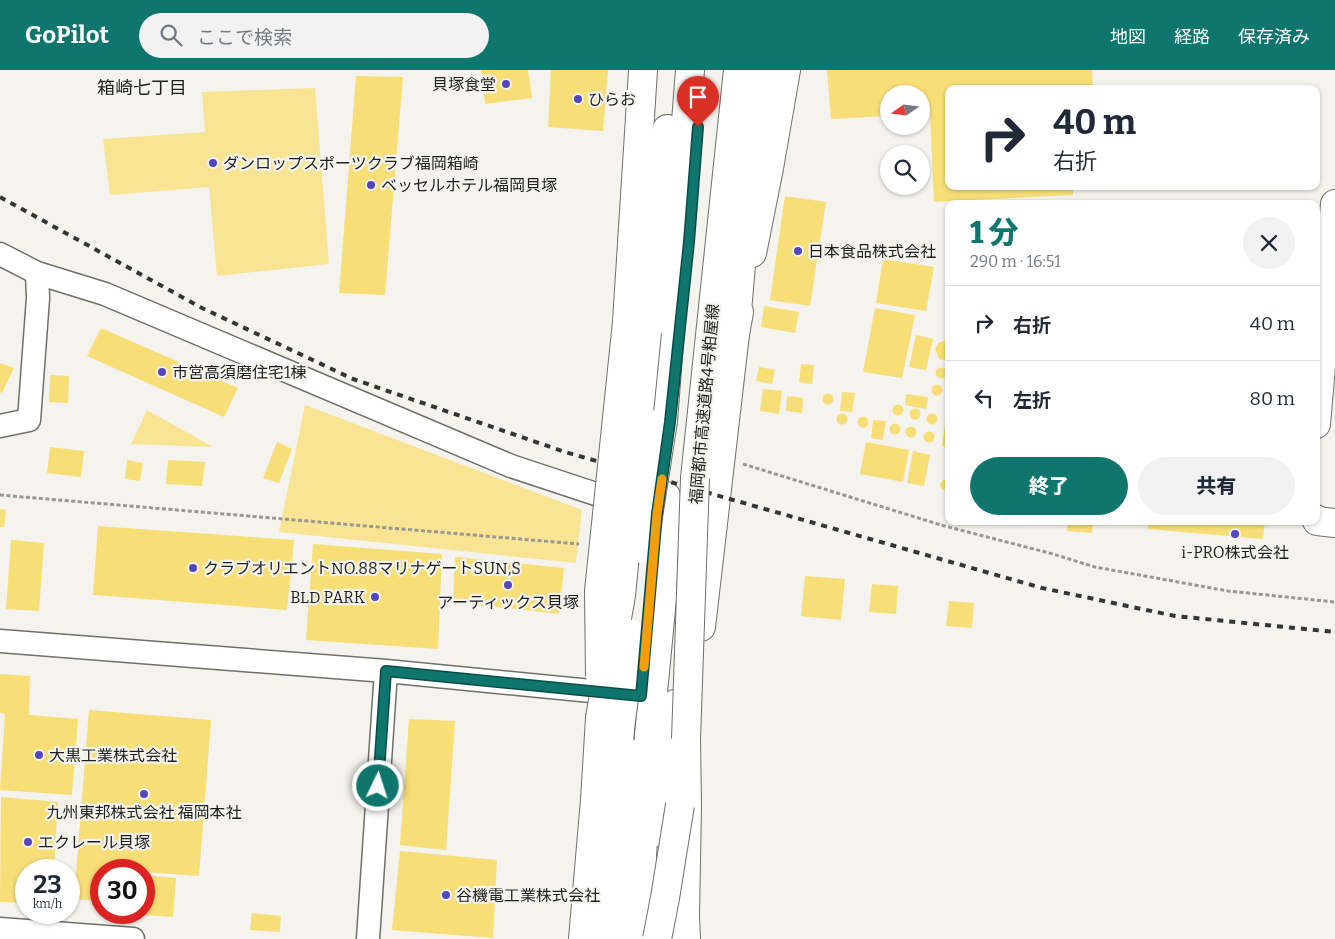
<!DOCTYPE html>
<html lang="ja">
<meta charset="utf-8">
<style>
:root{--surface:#fff;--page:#f2f2f3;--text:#1f2937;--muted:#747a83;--line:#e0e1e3;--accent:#0f766e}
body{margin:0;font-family:Bitter,"Noto Sans JP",serif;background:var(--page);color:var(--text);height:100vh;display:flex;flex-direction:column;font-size:19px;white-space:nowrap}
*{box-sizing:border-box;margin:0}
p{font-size:16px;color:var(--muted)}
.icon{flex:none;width:28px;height:28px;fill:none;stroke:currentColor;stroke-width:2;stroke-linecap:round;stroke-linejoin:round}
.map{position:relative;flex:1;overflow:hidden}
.side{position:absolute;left:945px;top:130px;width:375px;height:325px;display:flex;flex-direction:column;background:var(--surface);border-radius:10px;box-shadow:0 1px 4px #0004}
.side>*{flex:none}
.top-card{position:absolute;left:945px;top:15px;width:375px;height:105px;border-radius:10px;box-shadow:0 1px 4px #0004;background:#fff;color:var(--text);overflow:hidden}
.needle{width:32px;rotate:256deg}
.tools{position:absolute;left:880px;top:15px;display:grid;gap:10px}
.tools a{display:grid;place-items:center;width:50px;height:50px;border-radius:50%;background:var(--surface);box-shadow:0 1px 4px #0004;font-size:25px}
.speed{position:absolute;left:15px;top:789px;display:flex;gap:10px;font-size:25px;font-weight:700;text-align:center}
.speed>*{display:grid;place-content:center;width:65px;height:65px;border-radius:50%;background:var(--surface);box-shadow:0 1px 4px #0004;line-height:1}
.speed small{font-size:12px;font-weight:400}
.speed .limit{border:8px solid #d22;background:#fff;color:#111}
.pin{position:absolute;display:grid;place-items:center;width:42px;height:42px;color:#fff;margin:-51px -21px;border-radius:50% 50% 50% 0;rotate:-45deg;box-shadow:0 0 5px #0007}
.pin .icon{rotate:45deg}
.me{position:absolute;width:55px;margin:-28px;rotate:4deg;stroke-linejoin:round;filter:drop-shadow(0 0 4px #0008)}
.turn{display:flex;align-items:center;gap:18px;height:105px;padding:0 25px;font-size:22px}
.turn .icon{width:65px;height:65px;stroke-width:2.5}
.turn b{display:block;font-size:35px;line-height:42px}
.round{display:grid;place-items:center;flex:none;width:52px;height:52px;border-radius:26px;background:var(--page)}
.summary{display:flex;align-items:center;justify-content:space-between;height:85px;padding:0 25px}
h1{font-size:30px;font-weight:800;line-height:38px;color:var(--accent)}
.button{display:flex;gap:10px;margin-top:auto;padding:10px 25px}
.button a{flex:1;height:58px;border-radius:30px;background:var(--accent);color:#fff;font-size:20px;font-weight:800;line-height:58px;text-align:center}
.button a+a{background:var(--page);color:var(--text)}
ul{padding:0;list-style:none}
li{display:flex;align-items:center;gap:15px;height:75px;padding:0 25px;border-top:1px solid var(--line)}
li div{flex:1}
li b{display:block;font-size:19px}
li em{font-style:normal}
header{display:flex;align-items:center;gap:30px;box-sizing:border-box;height:70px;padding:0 25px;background:var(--accent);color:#fff}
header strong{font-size:24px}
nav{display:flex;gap:28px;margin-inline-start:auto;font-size:18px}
.search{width:350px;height:45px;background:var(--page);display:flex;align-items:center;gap:12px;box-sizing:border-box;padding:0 18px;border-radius:28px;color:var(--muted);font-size:19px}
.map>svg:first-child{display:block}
.green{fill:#f9e494}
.building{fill:#f7de77}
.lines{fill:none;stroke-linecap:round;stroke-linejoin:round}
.street-casing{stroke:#706f6a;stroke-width:25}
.secondary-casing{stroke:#706f6a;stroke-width:30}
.highway-casing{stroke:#706f6a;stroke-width:30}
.path{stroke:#989793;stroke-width:3;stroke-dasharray:4 2.5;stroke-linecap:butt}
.street{stroke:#fff;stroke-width:22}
.secondary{stroke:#fff;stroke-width:28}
.highway{stroke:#fff;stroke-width:28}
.rail{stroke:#353533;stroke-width:4;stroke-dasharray:6 6;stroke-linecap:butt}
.secondary-bridge-casing{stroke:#706f6a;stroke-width:30;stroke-linecap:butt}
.highway-bridge-casing{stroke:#706f6a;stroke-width:30;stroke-linecap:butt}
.secondary-bridge{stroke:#fff;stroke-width:28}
.highway-bridge{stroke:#fff;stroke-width:28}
.route-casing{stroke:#0a4d48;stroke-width:12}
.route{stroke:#0f766e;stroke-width:9}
.slow{stroke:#f59e0b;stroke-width:9}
.poi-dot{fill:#5346be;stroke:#f4f3ee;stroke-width:2}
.labels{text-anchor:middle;stroke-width:4.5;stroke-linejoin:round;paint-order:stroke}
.poi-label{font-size:16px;fill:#1f1f1d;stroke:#f4f3ee;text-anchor:start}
.street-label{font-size:16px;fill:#1f1f1d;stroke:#f4f3ee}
.neighbourhood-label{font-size:18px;fill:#1f1f1d;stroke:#f4f3ee}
</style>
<header>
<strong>GoPilot</strong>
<div class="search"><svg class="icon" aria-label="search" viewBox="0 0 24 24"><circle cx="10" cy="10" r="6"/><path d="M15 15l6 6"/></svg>ここで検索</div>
<nav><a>地図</a><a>経路</a><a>保存済み</a></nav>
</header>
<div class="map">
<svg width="1335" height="869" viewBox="0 0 1335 869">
<rect width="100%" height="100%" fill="#f4f3ee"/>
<!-- green -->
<path class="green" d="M315,18L329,194L217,206L209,117L110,125L103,69L205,62L202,22Z
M305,335L582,440L576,493L279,462Z
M147,340L213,377L131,374Z"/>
<!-- building -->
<path class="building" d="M481,0H528L532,28L485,34Z
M551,0H608L603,61L548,57Z
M827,0H1092L1093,19H949V116H1073V125L934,132L930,44H921V24H889V46L831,49Z
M356,6L403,7L385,225L339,223Z
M785,126L826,132L810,236L770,230Z
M883,189L934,197L926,241L876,233Z
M764,236L799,242L795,263L761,257Z
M875,238L915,245L902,308L863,302Z
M101,258L238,318L224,347L87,286Z
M916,265L933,269L926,300L909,297Z
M949,269V289L943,290L939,289L935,279L938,273Z
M0,293L14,298L2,323L0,322Z
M801,294L814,295L812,314L799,312Z
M759,297L775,300L772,314L756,311Z
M935.5 303a5.5 5.5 0 1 1 11 0a5.5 5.5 0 1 1-11 0Z
M50,305L69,306L68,333L49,332Z
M931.5 320a5.5 5.5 0 1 1 11 0a5.5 5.5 0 1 1-11 0Z
M763,319L782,321L779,344L760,341Z
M842,322L855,323L852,342L840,341Z
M822.5 329a5.5 5.5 0 1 1 11 0a5.5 5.5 0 1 1-11 0Z
M906,324L928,327L926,339L905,335Z
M787,326L803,328L802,343L786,341Z
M948,333H949V377L942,376Z
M892.5 340a5.5 5.5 0 1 1 11 0a5.5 5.5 0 1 1-11 0Z
M909.5 344a5.5 5.5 0 1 1 11 0a5.5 5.5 0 1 1-11 0Z
M926.5 349a5.5 5.5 0 1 1 11 0a5.5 5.5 0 1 1-11 0Z
M836.5 349a5.5 5.5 0 1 1 11 0a5.5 5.5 0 1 1-11 0Z
M857.5 352a5.5 5.5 0 1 1 11 0a5.5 5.5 0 1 1-11 0Z
M873,350L886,351L883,370L871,368Z
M889.5 359a5.5 5.5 0 1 1 11 0a5.5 5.5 0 1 1-11 0Z
M905.5 362a5.5 5.5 0 1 1 11 0a5.5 5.5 0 1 1-11 0Z
M923.5 367a5.5 5.5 0 1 1 11 0a5.5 5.5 0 1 1-11 0Z
M277,372L292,379L279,413L263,408Z
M866,372L909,380L903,412L860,404Z
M50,377L84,381L81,407L47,403Z
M913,381L930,385L924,416L907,413Z
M127,390L143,393L140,411L125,409Z
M168,390L205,392L202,416L166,414Z
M940 415a5 5 0 1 1 10 0a5 5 0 1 1-10 0Z
M0,439L6,440L4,457H0Z
M1068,451H1093L1092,463L1067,461Z
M1149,451H1265L1263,469L1148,459Z
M98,456L294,470L287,540L93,525Z
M11,470L44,473L39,541L6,539Z
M313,474L442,484L438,579L306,570Z
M455,487L564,498L559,544L453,532Z
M805,506L845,509L841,550L801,546Z
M872,514L898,516L896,544L869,542Z
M949,531L974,533L972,558L946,556Z
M0,604L30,606L29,645L78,649L72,725L0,720L5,644L0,643Z
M89,640L211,650L199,806L144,802V800L101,798L99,831L74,829Z
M409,649L455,651L446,780L400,775Z
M1,727L58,732L54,800H26V833L0,832Z
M400,781L497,790L493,868L392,860Z
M144,805L176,808L173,847L130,844V842H144Z
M252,843L281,846L280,862L250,860Z"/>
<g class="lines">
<!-- street casing -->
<g class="street-casing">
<path id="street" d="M0,184L37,203L105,224L511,396L623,433
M0,356L29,350L38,228L37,203
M0,571L386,601L622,624
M0,859L133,869
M368,869L386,601"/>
</g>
<!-- secondary casing -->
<g class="secondary-casing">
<path id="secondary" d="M752,183L769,98L786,0
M627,252L643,0
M1316,354L1335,134
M1316,449L1317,451L1335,453
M701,557L735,264L739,242
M666,765L675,634
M583,869L595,730L600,648
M617,869L636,684"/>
</g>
<!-- highway casing -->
<g class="highway-casing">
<path id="highway" d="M647,262L667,59
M735,264L758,0
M663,351L690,0
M695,408L738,0
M686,669L687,736L685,846L686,869
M596,869L611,793L620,659
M645,869L642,846V787L649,664L662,529L666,426"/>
</g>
<!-- path -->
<path class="path" d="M743,394L941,455L1053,484L1095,497L1228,521L1335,532
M0,425L579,474"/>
<!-- street -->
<use href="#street" class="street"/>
<!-- secondary -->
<use href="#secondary" class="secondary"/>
<!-- highway -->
<use href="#highway" class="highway"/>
<!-- rail -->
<path class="rail" d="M0,127L202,238L353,309L565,382L1042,518L1175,546L1335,562"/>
<!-- secondary-bridge casing -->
<g class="secondary-bridge-casing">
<path id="secondary-bridge" d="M600,606L599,521L627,252"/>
</g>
<!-- highway-bridge casing -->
<g class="highway-bridge-casing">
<path id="highway-bridge" d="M643,479L663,351
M600,648L621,525L647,262
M620,659L632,564
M686,669L695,408
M657,869L665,828L680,735"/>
</g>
<!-- secondary-bridge -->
<use href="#secondary-bridge" class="secondary-bridge"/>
<!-- highway-bridge -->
<use href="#highway-bridge" class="highway-bridge"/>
</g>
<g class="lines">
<!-- route casing -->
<g class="route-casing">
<path id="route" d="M378,716L386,601L641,626L657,444L670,352L689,172L698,57"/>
</g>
<!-- route -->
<use href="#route" class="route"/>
<!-- slow -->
<path class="slow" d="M644,597L657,444L662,409"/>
</g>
<!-- markers -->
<g class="poi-dot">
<circle cx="506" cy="14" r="5"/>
<circle cx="578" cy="29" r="5"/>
<circle cx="213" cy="93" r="5"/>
<circle cx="371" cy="115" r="5"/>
<circle cx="798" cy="181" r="5"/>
<circle cx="162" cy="302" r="5"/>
<circle cx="1235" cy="464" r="5"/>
<circle cx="193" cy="498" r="5"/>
<circle cx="508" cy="515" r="5"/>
<circle cx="375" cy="527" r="5"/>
<circle cx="39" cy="685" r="5"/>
<circle cx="144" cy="724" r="5"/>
<circle cx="28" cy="772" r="5"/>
<circle cx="446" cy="825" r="5"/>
</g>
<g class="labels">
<!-- poi labels -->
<g class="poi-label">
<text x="496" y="20" text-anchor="end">貝塚食堂</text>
<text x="588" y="35">ひらお</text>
<text x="223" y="99">ダンロップスポーツクラブ福岡箱崎</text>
<text x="381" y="121">ベッセルホテル福岡貝塚</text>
<text x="808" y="187">日本食品株式会社</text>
<text x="172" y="308">市営高須磨住宅1棟</text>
<text x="1235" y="488" text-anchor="middle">i-PRO株式会社</text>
<text x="203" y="504">クラブオリエントNO.88マリナゲートSUN,S</text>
<text x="365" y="533" text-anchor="end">BLD PARK</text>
<text x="508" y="538" text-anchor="middle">アーティックス貝塚</text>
<text x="49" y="691">大黒工業株式会社</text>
<text x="144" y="748" text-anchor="middle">九州東邦株式会社 福岡本社</text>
<text x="38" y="778">エクレール貝塚</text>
<text x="456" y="831">谷機電工業株式会社</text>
</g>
<!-- street labels -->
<g class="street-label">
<text transform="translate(704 334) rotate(-85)" y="6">福岡都市高速道路4号粕屋線</text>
</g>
<!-- neighbourhood labels -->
<g class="neighbourhood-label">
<text x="142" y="24">箱崎七丁目</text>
</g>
</g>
</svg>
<div class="tools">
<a><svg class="needle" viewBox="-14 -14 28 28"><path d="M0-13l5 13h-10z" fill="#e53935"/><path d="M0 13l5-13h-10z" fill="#747a83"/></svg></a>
<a><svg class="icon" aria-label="search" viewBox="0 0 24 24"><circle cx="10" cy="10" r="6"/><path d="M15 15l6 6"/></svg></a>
</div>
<div class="speed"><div>23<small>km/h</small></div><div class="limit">30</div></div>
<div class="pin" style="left:698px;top:57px;background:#d93025"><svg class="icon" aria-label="arrive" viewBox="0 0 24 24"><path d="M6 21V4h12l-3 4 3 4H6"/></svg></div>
<svg class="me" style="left:378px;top:716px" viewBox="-20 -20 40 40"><circle r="17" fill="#0f766e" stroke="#fff" stroke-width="3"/><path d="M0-11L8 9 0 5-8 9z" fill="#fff"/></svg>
<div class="top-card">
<div class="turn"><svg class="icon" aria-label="right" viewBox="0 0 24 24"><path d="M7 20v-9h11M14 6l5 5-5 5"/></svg><div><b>40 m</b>右折</div></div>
</div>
<section class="side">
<div class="summary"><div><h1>1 分</h1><p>290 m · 16:51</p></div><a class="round"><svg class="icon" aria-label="close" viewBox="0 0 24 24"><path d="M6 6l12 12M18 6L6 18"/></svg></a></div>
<ul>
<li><svg class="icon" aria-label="right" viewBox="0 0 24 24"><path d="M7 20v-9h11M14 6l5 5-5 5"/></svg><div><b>右折</b></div><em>40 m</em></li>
<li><svg class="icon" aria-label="left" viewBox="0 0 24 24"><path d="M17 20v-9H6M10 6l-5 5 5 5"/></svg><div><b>左折</b></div><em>80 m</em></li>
</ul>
<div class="button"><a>終了</a><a>共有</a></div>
</section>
</div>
